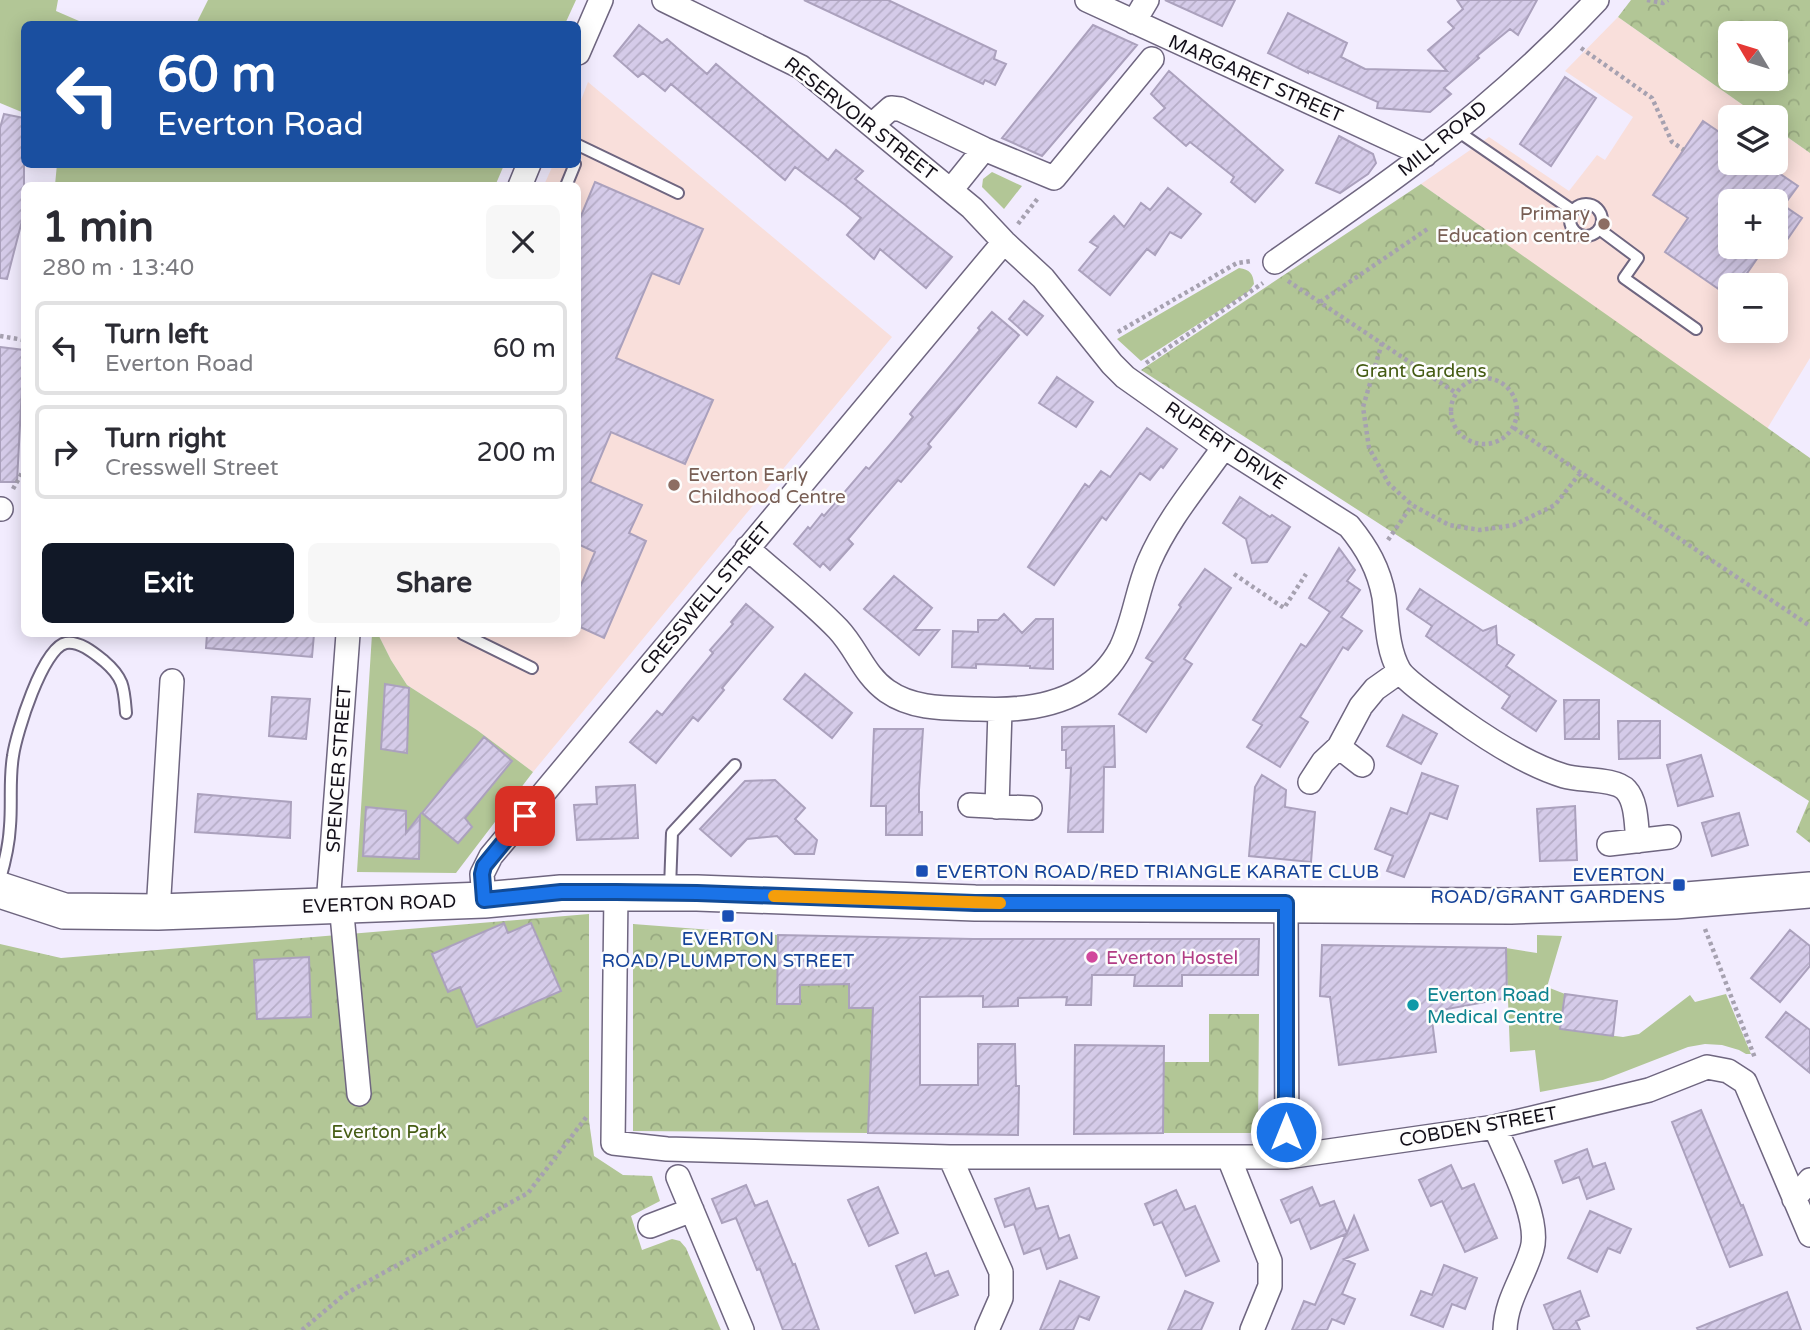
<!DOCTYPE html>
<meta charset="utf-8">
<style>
:root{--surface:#fff;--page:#f7f7f7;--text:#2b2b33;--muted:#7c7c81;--line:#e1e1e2;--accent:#111827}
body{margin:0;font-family:"Varela Round",sans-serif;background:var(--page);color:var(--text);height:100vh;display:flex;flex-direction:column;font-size:26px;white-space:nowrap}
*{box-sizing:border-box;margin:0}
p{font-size:23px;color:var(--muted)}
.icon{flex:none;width:38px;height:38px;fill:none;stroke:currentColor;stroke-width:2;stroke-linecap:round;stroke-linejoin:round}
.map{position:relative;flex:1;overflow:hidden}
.side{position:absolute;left:21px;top:182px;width:560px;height:455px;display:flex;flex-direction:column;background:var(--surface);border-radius:10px;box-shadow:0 4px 18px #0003}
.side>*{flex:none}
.hud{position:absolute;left:21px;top:21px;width:560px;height:147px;border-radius:10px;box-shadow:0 4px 18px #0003;background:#1a4fa0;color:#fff;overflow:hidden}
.needle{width:46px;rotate:308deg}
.buttons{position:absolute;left:1718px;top:21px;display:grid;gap:14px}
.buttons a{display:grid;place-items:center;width:70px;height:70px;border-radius:10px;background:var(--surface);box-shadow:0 4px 18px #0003;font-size:35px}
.pin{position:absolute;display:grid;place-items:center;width:60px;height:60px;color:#fff;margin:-30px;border-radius:14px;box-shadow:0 4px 10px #0006}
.me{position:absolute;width:77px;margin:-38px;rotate:0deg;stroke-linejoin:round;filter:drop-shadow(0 0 5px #0008)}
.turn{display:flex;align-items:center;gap:24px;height:147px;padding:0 21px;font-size:32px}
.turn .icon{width:91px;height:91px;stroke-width:2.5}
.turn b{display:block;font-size:49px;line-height:60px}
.round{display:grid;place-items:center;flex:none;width:74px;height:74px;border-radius:10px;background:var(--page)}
.head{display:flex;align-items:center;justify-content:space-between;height:119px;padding:0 21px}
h1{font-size:42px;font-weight:700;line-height:52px}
.primary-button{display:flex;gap:14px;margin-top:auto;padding:14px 21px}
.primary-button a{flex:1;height:80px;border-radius:10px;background:var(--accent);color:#fff;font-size:28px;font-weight:700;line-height:80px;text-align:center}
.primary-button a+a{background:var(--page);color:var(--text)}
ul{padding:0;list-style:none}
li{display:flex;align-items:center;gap:21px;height:94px;margin:0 14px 10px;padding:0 7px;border:4px solid var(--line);border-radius:10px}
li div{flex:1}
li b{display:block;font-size:26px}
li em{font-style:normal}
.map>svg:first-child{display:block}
.education{fill:#f9dfdb;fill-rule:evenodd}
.grass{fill:#b2c696}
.forest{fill:url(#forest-crowns);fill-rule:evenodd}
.building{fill:url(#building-hatch);stroke:#aba1bd;stroke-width:2}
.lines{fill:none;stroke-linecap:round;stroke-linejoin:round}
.service-casing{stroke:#6f6680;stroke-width:14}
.minor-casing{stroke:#6f6680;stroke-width:26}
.primary-casing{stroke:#6f6680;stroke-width:38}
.path{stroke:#a6a1b0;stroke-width:4.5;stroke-dasharray:3.5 3.5;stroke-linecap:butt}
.service{stroke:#fff;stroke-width:10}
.minor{stroke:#fff;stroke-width:23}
.primary{stroke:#fff;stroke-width:35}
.route-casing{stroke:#114b97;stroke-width:18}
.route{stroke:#1a73e8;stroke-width:12}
.slow{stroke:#f59e0b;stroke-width:12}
.education-dot{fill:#8d6e63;stroke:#fdfdfd;stroke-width:2.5}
.transit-dot{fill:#1a4fb4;stroke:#fdfdfd;stroke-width:2.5}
.hotel-dot{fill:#d1479c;stroke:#fdfdfd;stroke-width:2.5}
.culture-dot{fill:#0f9aa8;stroke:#fdfdfd;stroke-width:2.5}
.labels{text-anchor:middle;stroke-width:5;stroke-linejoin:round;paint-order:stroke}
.street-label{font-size:19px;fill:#130f19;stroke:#fdfdfd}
.education-label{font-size:19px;fill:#785e54;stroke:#fdfdfd;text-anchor:end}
.park-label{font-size:19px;fill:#455c14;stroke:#fdfdfd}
.transit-label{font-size:19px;fill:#164399;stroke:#fdfdfd;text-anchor:start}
.hotel-label{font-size:19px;fill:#b23c85;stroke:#fdfdfd;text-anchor:start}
.culture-label{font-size:19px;fill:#0d838f;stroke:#fdfdfd;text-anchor:start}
</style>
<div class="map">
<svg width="1810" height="1330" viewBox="0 0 1810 1330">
<defs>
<pattern id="forest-crowns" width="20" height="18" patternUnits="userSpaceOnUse" patternTransform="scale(1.75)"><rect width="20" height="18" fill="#b2c696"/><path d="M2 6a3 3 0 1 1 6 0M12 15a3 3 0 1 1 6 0" fill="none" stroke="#98a981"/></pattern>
<pattern id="building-hatch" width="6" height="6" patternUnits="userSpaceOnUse" patternTransform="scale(1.75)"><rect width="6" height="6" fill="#d5cbe9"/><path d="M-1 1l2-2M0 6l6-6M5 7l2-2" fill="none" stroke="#b6adc7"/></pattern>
</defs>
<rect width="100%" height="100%" fill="#f2ecfe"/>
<!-- education -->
<path class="education" d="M1618,17L1760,117H1731V163H1776V129L1810,153V358L1767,429L1421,184L1489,137L1569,191L1597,155L1605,160L1633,117L1565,71ZM1731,201H1776V247H1731ZM1731,285H1776V331H1731Z
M588,82L892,337L533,772L477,730L407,685L391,660L378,634H578V186L544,185L553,165L578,164V108Z"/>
<!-- grass -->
<path class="grass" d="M0,0H58L56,11L86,24H24V113L0,103Z
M208,0H576L565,24H196Z
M57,164H504V165L495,186L55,185Z
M992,172L1022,186L1004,209L982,187L983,179Z
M1239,268C1250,270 1253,273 1254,284L1248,292L1141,361L1117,339Z
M372,634H378L391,660L407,685L477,730L533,772L456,873L357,872Z
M1537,935L1562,936L1547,987L1565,994L1561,1029L1623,1037L1639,1034L1690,995L1695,1002L1726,994L1751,1054H1746L1739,1050L1722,1045L1705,1044L1688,1047L1603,1080L1540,1092L1535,1050L1510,1052L1506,948L1537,953Z"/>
<!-- forest -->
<path class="forest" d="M1631,0H1810V153L1776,129V117H1760L1618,17ZM1776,33V79H1731V33Z
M1421,184L1810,458V843L1796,832L1809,801L1141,370Z
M589,914V1121L594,1156L623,1175L652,1176L660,1201L631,1216L642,1250L672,1239L680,1241L686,1248L721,1330H0V944L61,958Z
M633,924L778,935L777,1003L800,970L849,984L850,1008H861L873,996L868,1133L633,1131Z
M1209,1014H1259L1258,1133H1163L1164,1062H1209Z"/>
<!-- building -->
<path class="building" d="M804,0H888L996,51L994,59L1006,64L995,85L985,80L983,84Z
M1165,0H1235L1222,26Z
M1457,0H1537L1518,35L1510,29L1477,56L1479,58L1444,88L1451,94L1430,112L1377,108L1378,102L1308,71V73L1268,53L1288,13L1347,43L1341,57L1365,69L1447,71L1428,50L1454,28L1448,22L1463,9Z
M639,25L662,43L667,39L707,74L716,64L828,160L836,150L863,171L855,179L952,257L926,288L880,249L874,259L847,235L861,218L844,204L795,167L785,180L671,84L665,91L643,73L638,77L614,56Z
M1093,25L1137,45L1042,156L1002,138Z
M1169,71L1283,170L1255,202L1231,182L1234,177L1190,142L1186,146L1154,118L1165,108L1151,94Z
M1565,77L1596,98L1551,166L1520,144Z
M4,114L24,118V213L7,279L0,278V128Z
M1703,121L1731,140V163H1764L1798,186L1787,201H1777L1802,218L1776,256V201H1731V247H1765L1739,285H1731L1730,297L1665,252L1688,218L1653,195Z
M1339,136L1373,154L1376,163L1368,174L1340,193L1316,183Z
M595,182L703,229L679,284L652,273L616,358L713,400L685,464L611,432L590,482L642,505L629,533L646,541L604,638L578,626V592L595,552L578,544V223Z
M1168,188L1201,214L1181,238L1170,232L1155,255L1147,249L1110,295L1079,270L1098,247L1090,242L1114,216L1124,227L1141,203L1150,210Z
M1024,301L1043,316L1027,335L1009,319Z
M992,312L1019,335L928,444L931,447L901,482L898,480L848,539L853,544L830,570L823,563L820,567L794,544L808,527L810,529L822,514L824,516L866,467L869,469L894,440L913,417L910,414L980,330L978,328Z
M0,347L24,350L17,482H0Z
M1057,377L1093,402L1076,427L1039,403Z
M1147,428L1177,449L1163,468L1161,466L1150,480L1140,473L1106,520L1102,517L1054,585L1028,567L1085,484L1089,487L1101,471L1110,477Z
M1240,497L1270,517L1272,515L1290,527L1267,562L1252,563L1246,539L1223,523Z
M1339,548L1355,570L1347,581L1360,590L1341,617L1362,631L1348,650L1343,647L1300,717L1308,722L1280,767L1247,747L1262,725L1253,720L1301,644L1306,647L1330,612L1309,598Z
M1205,569L1231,588L1184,659L1192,664L1146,732L1119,714L1153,662L1146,658L1181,607L1179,605Z
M894,576L932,608L914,630H939L919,655L864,609Z
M1420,589L1483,631L1496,626L1497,644L1514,655L1506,666L1556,701L1536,731L1502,708L1510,696L1426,636L1432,626L1407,609Z
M746,604L773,627L722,688L724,690L698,721L693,717L656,763L630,742L657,711L662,715L688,683L713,653L710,650L733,624L731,622Z
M1004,614L1022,633L1036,619H1053V669L1030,668V666L976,664V668L952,667L953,631L978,632V620H998Z
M207,634H314L312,657L206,648Z
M805,674L852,713L832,738L784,699Z
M385,684L409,688L407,753L381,749Z
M272,697L310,699L306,739L269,736Z
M1564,700H1599V739H1565Z
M1403,715L1437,734L1421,764L1387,746Z
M1618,721H1660V758L1619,759Z
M1114,726L1115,767H1104L1103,832H1068L1071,768H1066V750H1062V727Z
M874,729H923L919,790V812H922V835H886V806H871Z
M484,737L512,761L465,818L472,827L458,843L422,813Z
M1701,755L1713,796L1678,806L1667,765Z
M1422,773L1458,786L1447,819L1430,813L1404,877L1387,871L1393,856L1375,849L1391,808L1407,814Z
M1262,775L1286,790L1285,807L1315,812L1311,862L1249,856L1255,787Z
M775,780L805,808L795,819L817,840L814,854H795L777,836L747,839L731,856L700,829L745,781Z
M635,785L638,838L577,840L574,805L597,804L596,787Z
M198,794L291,802L290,838L195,832Z
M1575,806L1577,860L1540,861L1537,809Z
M366,807L406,811V833L420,815L419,859L363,856Z
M1739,813L1748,845L1712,856L1702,823Z
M504,923L508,933L531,923L561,991L477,1027L460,987L448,992L432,954Z
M1790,930L1810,946V966L1780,1002L1751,978Z
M778,935L973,939H1259L1258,975H1182V986H1134L1135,975H1092L1091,1005H1066L1067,997L1018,998V1006L983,1007V996L920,997V1085H978V1044H1015L1016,1086H1019L1018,1135L868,1133L873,1008H849V984L800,985V1004H777Z
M1322,945L1506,948L1507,998L1431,1012L1436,1052L1339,1065L1330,997L1320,996Z
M309,957L311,1017L257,1019L254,960Z
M1565,994L1617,1001L1613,1036L1560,1029Z
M1786,1012L1810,1030V1073L1766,1037Z
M1075,1045L1164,1046L1163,1133L1074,1134Z
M1701,1110L1741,1206L1743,1205L1762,1255L1730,1267L1672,1122Z
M1587,1149L1593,1167L1605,1163L1614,1189L1587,1199L1579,1177L1563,1183L1555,1161Z
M1451,1165L1462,1189L1474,1184L1497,1238L1465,1252L1442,1201L1431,1206L1419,1180Z
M746,1185L755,1206L767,1201L793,1265L795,1264L819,1330H783L760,1269L757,1270L736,1218L722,1223L712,1199Z
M878,1187L898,1233L869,1246L848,1200Z
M1312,1187L1320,1206L1334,1201L1347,1233L1354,1216L1368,1250L1344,1259L1355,1264L1342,1294L1355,1299L1344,1324L1332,1319L1327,1330H1292L1304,1301L1315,1305L1346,1234L1311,1249L1299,1219L1291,1223L1281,1200Z
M1029,1188L1036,1209L1048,1206L1059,1239L1069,1235L1077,1258L1047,1269L1040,1248L1024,1254L1014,1224L1005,1227L995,1199Z
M1176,1190L1185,1210L1195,1206L1219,1261L1186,1276L1162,1222L1154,1225L1145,1204Z
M1590,1211L1631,1229L1620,1253L1608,1248L1597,1272L1568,1258Z
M926,1253L935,1276L948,1271L958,1295L915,1313L896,1266Z
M1444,1265L1477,1278L1465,1309L1452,1304L1443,1327L1411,1315L1421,1291L1432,1295Z
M1060,1281L1099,1297L1089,1320L1079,1316L1073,1330H1040Z
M1185,1291L1213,1303L1201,1330H1168Z
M1580,1291L1589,1316L1576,1321L1580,1330H1554L1544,1305Z
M1787,1292L1801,1330H1698L1697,1328Z"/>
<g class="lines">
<!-- service casing -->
<g class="service-casing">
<path id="service" d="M1456,130L1572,210
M578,145L678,193
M566,186L575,164
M1570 220a16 16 0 1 1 32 0a16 16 0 1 1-32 0Z
M1599,229L1638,258L1624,278L1696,329
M463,634L532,668
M0,879C5,862 9,845 10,826C12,803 9,780 13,756C16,734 43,647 66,643C80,641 94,653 104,661C124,678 124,688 126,713
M670,888L672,833L735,765"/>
</g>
<!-- minor casing -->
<g class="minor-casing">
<path id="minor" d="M664,0L801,67L972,208L1004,242L1043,278L1112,364L1125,377L1224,447L1349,526C1367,548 1379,569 1384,597C1387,620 1387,649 1399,670C1405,681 1449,711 1461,720C1492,742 1528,765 1564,776C1580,781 1615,778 1626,790C1637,802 1636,825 1638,841
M1087,0L1425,155
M1134,22L1147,0
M578,53L601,0
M872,125L891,108L900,109L984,149L1054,178L1152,59
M520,186L529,164
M951,190L984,149
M1275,262C1326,226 1378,191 1427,153C1487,107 1545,55 1597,0
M0,509H1
M747,548C777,575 810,600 838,629C857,649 864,675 887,691C914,710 948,708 979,709C1035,712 1093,701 1121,648C1134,621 1137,590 1149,562C1167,520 1198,484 1224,447
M1339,747L1362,765
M1310,782L1323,762L1339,747L1361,706L1375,689L1399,672
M970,805L1030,808
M997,807L1000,710
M1609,844L1669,837
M616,893L613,1143L667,1149L950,1157H1287L1495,1127L1649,1090L1707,1067L1728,1071L1745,1082L1810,1235
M484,900L482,874L491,856L1004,242
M1286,903L1287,1157
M341,904L359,1094
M328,905L348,634
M158,912L172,681
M1495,1127C1507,1157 1541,1218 1532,1249C1524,1277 1506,1300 1505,1330
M950,1157L1001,1272V1298L987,1330
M1229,1158L1270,1261V1286L1252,1330
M678,1177L742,1330
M1794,1199L1810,1180
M650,1226L692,1210"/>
</g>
<!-- primary casing -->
<g class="primary-casing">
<path id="primary" d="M0,890L64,911L158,912L484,900L561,893H697L975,903L1511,906L1674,901L1810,890"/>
</g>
<!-- path -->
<path class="path" d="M1647,0L1663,3L1668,0
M1581,48L1652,98L1672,142L1684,150
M1018,224L1038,198
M1288,281L1456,393
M1320,302L1429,228
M1118,332L1237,263L1251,261
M0,336L24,340
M1382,343L1363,407L1369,448L1389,484L1412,505L1449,525L1480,530L1514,525L1555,505L1581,472
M1146,363L1263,283
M1451 411a33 33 0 1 1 66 0a33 33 0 1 1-66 0Z
M1514,428L1810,626
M13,489L24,469
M1388,540L1412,505
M1234,574L1284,608L1306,574
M1705,929L1755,1058
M302,1330L345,1294L528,1193L588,1115"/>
<!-- service -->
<use href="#service" class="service"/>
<!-- minor -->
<use href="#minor" class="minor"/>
<!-- primary -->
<use href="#primary" class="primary"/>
</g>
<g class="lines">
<!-- route casing -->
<g class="route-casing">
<path id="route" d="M525,816L484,866L482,874L484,900L561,892H616L697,893L975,903H1286V1132"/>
</g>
<!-- route -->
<use href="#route" class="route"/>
<!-- slow -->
<path class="slow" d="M774,896L1000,903"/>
</g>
<!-- markers -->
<g class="education-dot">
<circle cx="1604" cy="224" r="7"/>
<circle cx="674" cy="485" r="7"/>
</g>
<g class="transit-dot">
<rect x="915" y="864" width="14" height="14" rx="3.5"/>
<rect x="1672" y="878" width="14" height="14" rx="3.5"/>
<rect x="721" y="909" width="14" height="14" rx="3.5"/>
</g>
<circle class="hotel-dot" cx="1092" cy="957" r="7"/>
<circle class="culture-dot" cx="1413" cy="1005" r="7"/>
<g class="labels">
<!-- street labels -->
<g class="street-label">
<text transform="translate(1256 78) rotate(24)" y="7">MARGARET STREET</text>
<text transform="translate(861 118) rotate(38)" y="7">RESERVOIR STREET</text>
<text transform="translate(1442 138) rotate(-39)" y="7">MILL ROAD</text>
<text transform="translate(1226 445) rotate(34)" y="7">RUPERT DRIVE</text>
<text transform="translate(705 598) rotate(-50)" y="7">CRESSWELL STREET</text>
<text transform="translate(338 769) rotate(-86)" y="7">SPENCER STREET</text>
<text transform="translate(379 903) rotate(-2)" y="7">EVERTON ROAD</text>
<text transform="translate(1478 1126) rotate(-10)" y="7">COBDEN STREET</text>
</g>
<!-- education labels -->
<g class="education-label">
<text x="1590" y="220">Primary<tspan x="1590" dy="22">Education centre</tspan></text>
<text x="688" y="481" text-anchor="start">Everton Early<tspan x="688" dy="22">Childhood Centre</tspan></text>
</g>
<!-- park labels -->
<g class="park-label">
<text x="1421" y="377">Grant Gardens</text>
<text x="389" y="1138">Everton Park</text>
</g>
<!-- transit labels -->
<g class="transit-label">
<text x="936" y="878">EVERTON ROAD/RED TRIANGLE KARATE CLUB</text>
<text x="1665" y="881" text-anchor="end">EVERTON<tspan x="1665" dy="22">ROAD/GRANT GARDENS</tspan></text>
<text x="728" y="945" text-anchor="middle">EVERTON<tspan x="728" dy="22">ROAD/PLUMPTON STREET</tspan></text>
</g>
<!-- hotel labels -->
<g class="hotel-label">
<text x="1106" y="964">Everton Hostel</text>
</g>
<!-- culture labels -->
<g class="culture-label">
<text x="1427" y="1001">Everton Road<tspan x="1427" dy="22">Medical Centre</tspan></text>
</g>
</g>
</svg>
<div class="buttons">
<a><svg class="needle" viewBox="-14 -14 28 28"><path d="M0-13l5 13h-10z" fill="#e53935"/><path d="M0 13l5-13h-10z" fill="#7c7c81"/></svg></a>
<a><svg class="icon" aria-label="layers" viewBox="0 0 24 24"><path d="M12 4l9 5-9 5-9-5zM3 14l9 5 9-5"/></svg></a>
<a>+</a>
<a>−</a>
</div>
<div class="pin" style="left:525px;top:816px;background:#d93025"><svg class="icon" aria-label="arrive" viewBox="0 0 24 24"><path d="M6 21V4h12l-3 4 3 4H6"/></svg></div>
<svg class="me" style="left:1286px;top:1132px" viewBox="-20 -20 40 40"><circle r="17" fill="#1a73e8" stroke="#fff" stroke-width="3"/><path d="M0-11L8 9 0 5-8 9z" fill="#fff"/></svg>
<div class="hud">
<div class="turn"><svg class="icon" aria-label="left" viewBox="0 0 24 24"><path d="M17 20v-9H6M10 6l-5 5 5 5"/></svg><div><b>60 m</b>Everton Road</div></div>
</div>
<section class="side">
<div class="head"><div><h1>1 min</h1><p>280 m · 13:40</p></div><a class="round"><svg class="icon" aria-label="close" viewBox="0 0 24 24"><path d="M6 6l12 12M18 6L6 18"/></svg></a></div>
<ul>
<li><svg class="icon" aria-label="left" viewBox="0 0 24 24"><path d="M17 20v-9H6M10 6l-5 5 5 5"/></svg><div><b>Turn left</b><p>Everton Road</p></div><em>60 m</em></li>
<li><svg class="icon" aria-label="right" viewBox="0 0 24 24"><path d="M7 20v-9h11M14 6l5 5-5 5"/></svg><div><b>Turn right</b><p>Cresswell Street</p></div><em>200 m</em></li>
</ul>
<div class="primary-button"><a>Exit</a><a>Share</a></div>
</section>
</div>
